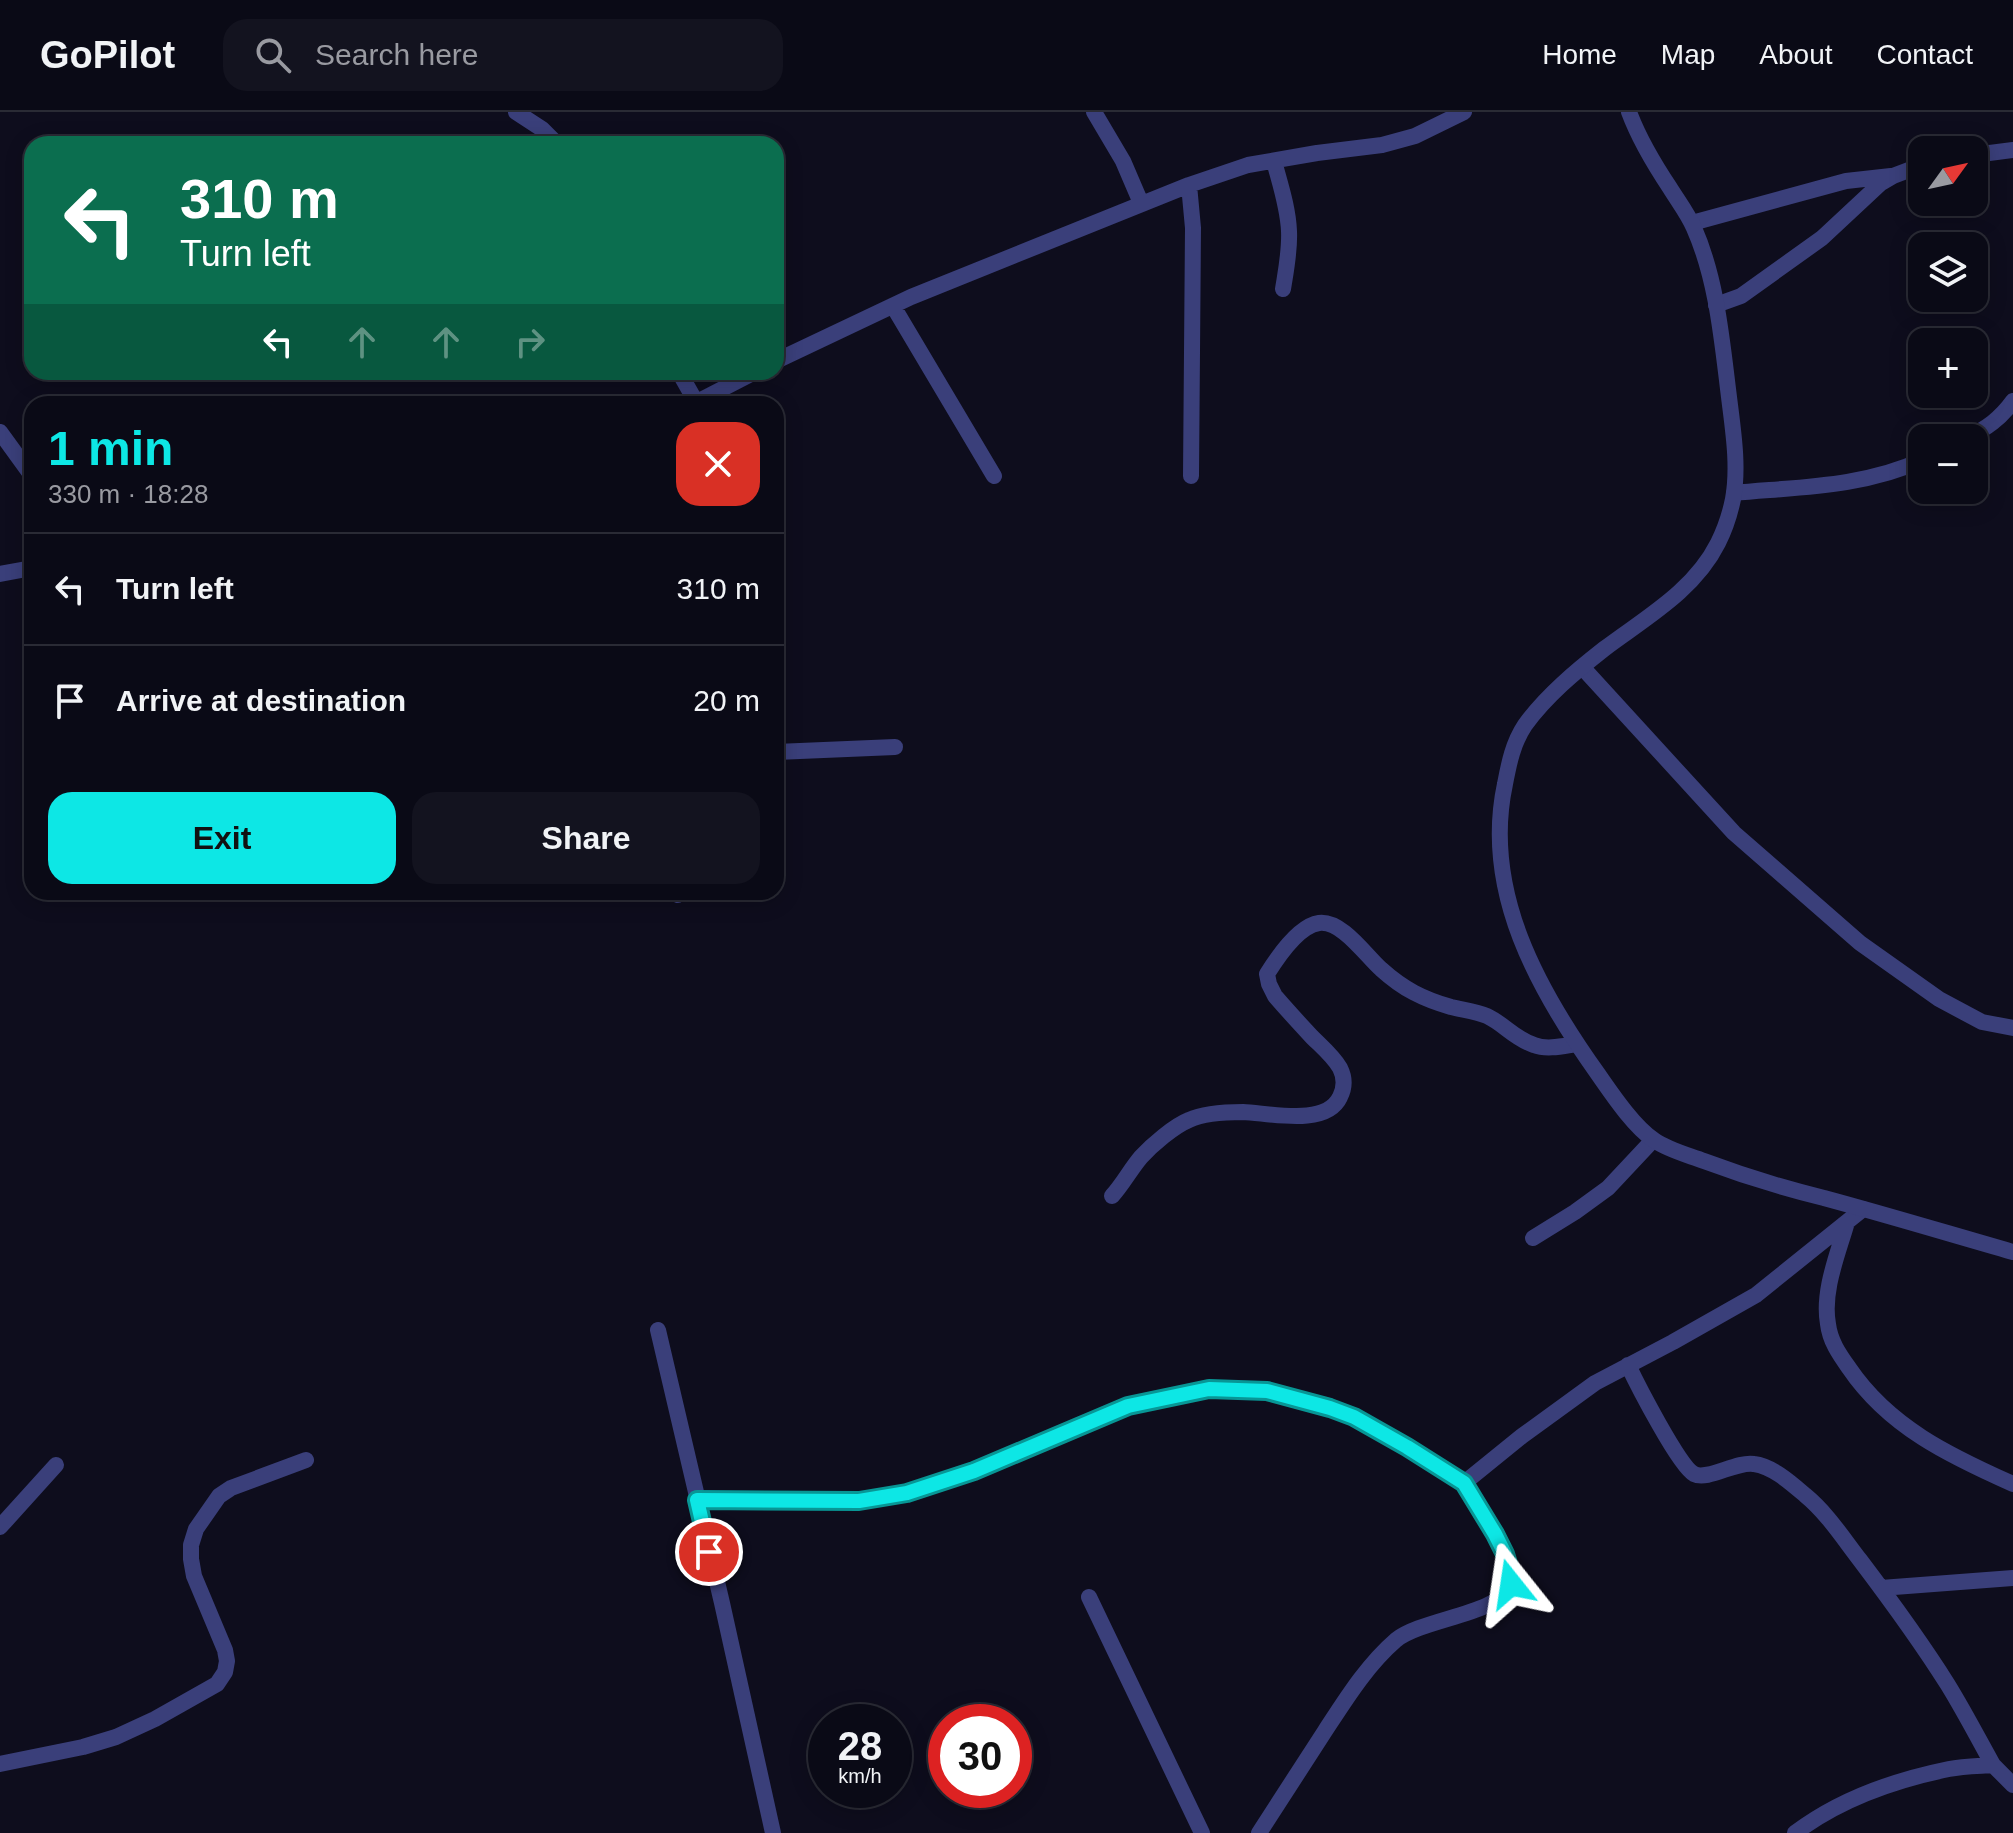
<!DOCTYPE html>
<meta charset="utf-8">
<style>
:root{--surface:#0a0a16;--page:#13131f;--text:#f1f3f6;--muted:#999aa1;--line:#2a2b35;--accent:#0de7e5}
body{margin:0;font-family:Helvetica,sans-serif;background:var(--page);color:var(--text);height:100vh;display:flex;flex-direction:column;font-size:30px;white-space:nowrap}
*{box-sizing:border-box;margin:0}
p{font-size:26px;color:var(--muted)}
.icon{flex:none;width:44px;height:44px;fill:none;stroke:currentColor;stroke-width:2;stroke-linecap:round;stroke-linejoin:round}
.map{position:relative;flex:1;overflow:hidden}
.sheet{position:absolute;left:24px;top:284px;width:760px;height:504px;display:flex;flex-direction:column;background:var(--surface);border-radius:24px;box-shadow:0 4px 20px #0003,0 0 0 2px var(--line)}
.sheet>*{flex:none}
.guide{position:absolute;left:24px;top:24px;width:760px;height:244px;border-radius:24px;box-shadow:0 4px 20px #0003,0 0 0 2px var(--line);background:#0b6e4f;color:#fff;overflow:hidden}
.needle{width:52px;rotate:57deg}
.fabs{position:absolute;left:1908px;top:24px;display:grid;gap:16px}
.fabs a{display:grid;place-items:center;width:80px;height:80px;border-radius:16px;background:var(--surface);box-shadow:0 4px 20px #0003,0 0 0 2px var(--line);font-size:40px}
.speed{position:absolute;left:808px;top:1592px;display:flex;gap:16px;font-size:40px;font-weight:700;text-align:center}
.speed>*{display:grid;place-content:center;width:104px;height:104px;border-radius:50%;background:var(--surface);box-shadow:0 4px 20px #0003,0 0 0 2px var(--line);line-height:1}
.speed small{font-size:20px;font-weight:400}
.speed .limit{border:12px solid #d22;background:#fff;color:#111}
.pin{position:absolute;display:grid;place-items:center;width:68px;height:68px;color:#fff;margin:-34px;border:4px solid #fff;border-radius:50%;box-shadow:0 2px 8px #0007}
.me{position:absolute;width:88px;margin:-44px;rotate:345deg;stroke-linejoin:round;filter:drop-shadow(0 0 6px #0008)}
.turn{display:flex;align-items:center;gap:28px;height:168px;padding:0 24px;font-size:36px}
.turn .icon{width:104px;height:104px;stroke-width:2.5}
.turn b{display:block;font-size:56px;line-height:68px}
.lanes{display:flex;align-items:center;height:76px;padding:0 24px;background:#0003;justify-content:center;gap:40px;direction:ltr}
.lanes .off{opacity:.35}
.round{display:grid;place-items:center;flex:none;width:84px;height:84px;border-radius:24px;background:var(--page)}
.summary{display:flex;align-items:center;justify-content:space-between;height:136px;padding:0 24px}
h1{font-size:48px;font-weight:700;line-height:60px;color:var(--accent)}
.cta{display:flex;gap:16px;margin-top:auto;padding:16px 24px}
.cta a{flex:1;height:92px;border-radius:24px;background:var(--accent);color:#111;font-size:32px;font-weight:700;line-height:92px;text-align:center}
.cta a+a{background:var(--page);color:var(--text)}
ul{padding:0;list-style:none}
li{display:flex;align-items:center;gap:24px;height:112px;padding:0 24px;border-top:2px solid var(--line)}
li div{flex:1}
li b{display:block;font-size:30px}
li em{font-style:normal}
header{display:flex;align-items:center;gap:48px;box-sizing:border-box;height:112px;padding:0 40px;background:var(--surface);border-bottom:2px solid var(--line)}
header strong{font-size:38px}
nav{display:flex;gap:44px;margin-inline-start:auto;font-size:28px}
.search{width:560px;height:72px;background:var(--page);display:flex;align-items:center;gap:20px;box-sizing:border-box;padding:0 28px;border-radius:24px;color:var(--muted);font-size:30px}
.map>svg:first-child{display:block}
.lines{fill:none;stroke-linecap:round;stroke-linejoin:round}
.minor{stroke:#3a3f7a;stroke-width:16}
.tertiary{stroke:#3a3f7a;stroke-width:16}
.route-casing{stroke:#089695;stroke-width:20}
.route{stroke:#0de7e5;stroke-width:14}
</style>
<header>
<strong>GoPilot</strong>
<div class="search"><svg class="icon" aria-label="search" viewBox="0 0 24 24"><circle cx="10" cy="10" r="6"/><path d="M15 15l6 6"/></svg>Search here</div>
<nav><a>Home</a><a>Map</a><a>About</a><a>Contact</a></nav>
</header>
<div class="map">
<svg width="2013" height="1721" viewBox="0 0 2013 1721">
<rect width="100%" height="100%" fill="#0e0d1d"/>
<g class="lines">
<!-- minor -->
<path class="minor" d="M516,0L542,17L557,32
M1094,0L1123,49L1141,91
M1974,43L2013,38
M1274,49C1280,72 1288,95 1289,119C1290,139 1286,158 1283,177
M1189,73L1193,116L1191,364
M1692,111L1846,69L1891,64
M1716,193L1741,184L1822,126L1881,71L1893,64L1922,53
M893,194L994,364
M776,249L911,185L1189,73L1248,53L1317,41L1382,33L1415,24L1464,0
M679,260L696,290
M693,292L755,260
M0,320L32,364
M1967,326C1987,316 2000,307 2013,289
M1734,381C1797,375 1864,375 1922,348
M0,462L32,456
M1583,556L1734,721L1860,831L1939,887L1982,910L2013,916
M776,640L895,635
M677,780L678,783
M1112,1084C1123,1072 1130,1058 1141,1045C1152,1033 1174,1014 1189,1008C1204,1001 1226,1000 1243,1000C1269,1001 1326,1015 1340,985C1345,975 1345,966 1340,956C1333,944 1322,935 1312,925C1299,911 1287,898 1275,884L1269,872L1267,862C1277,846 1298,814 1319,811C1342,808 1366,844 1381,857C1403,877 1423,887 1451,895C1463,898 1476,899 1487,904C1504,912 1515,927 1534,933C1547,938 1563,934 1576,932
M1847,1110C1838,1142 1822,1179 1828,1212C1830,1229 1839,1242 1849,1256C1889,1315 1950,1344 2013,1372
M1533,1126L1575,1100L1608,1076L1653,1028
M658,1218L722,1491L773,1721
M1628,1253C1637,1272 1679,1354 1694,1362C1708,1369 1736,1349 1754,1352C1772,1354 1791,1371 1805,1383C1827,1401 1843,1426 1860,1448C1891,1489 1921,1530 1948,1573C1964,1599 1978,1626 1993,1653
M697,1388L859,1389L907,1381L974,1359L1128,1294L1209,1277L1267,1279L1330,1296L1354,1305L1407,1335L1464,1371
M0,1415L56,1353
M1881,1476L2013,1466
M1089,1485L1202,1721
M0,1652L83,1635L116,1625L155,1607L217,1572L225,1560L227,1549L225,1538L194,1464L191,1447V1433L196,1417L219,1384L231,1376L306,1348
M1259,1721C1281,1687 1303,1653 1325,1619C1346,1587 1367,1553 1396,1528C1422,1507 1498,1502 1509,1475C1519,1451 1477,1392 1464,1371L1522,1324L1595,1271L1673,1230L1756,1183L1863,1097
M1795,1721C1840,1687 1895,1668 1949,1657C1963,1654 1979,1654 1993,1653L2013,1673"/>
<!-- tertiary -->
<path class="tertiary" d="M1629,0C1639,27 1654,52 1670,76C1678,89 1688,102 1694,116C1717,168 1722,229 1729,285C1733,318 1739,354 1733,387C1730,402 1725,417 1718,431C1694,479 1645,506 1604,537C1576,559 1546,584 1525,613C1513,631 1509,651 1505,672C1482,779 1538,878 1598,962C1612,982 1634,1015 1654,1028C1668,1038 1688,1043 1704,1049C1744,1064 1783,1076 1824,1086C1887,1103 1950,1122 2013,1140"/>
</g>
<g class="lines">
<!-- route casing -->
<g class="route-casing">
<path id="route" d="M709,1440L697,1388L859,1389L907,1381L974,1359L1128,1294L1209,1277L1267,1279L1330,1296L1354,1305L1407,1335L1464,1371L1495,1422L1505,1442L1510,1458L1511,1472"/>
</g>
<!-- route -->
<use href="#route" class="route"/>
</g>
</svg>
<div class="fabs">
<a><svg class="needle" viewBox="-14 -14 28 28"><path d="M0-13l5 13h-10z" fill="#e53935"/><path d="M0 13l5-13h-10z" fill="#999aa1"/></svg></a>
<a><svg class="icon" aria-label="layers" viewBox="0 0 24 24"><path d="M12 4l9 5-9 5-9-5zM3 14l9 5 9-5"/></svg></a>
<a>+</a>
<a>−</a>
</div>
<div class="speed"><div>28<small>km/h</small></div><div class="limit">30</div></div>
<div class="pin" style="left:709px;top:1440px;background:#d93025"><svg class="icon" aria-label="arrive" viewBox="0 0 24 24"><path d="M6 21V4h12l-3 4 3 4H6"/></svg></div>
<svg class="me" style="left:1511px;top:1472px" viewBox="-20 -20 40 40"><path d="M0-17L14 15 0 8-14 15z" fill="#0de7e5" stroke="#fff" stroke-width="4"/></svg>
<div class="guide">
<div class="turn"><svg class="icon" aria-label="left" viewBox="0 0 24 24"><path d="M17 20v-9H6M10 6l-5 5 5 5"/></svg><div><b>310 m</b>Turn left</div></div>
<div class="lanes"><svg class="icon" aria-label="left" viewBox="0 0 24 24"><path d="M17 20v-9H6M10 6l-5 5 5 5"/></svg><svg class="icon off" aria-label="ahead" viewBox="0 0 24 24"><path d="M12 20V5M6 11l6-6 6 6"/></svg><svg class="icon off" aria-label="ahead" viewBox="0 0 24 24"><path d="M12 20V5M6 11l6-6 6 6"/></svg><svg class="icon off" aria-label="right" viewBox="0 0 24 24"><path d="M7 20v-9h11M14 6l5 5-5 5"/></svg></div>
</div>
<section class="sheet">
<div class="summary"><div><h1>1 min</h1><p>330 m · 18:28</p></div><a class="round" style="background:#d93025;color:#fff"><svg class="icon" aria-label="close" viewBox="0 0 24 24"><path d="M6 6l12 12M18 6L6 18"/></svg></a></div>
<ul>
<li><svg class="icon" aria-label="left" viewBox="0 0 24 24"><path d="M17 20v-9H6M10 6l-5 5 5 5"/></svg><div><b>Turn left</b></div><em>310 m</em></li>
<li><svg class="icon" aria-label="arrive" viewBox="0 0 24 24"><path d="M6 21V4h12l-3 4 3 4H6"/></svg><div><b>Arrive at destination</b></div><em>20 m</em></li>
</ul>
<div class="cta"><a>Exit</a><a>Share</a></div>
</section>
</div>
